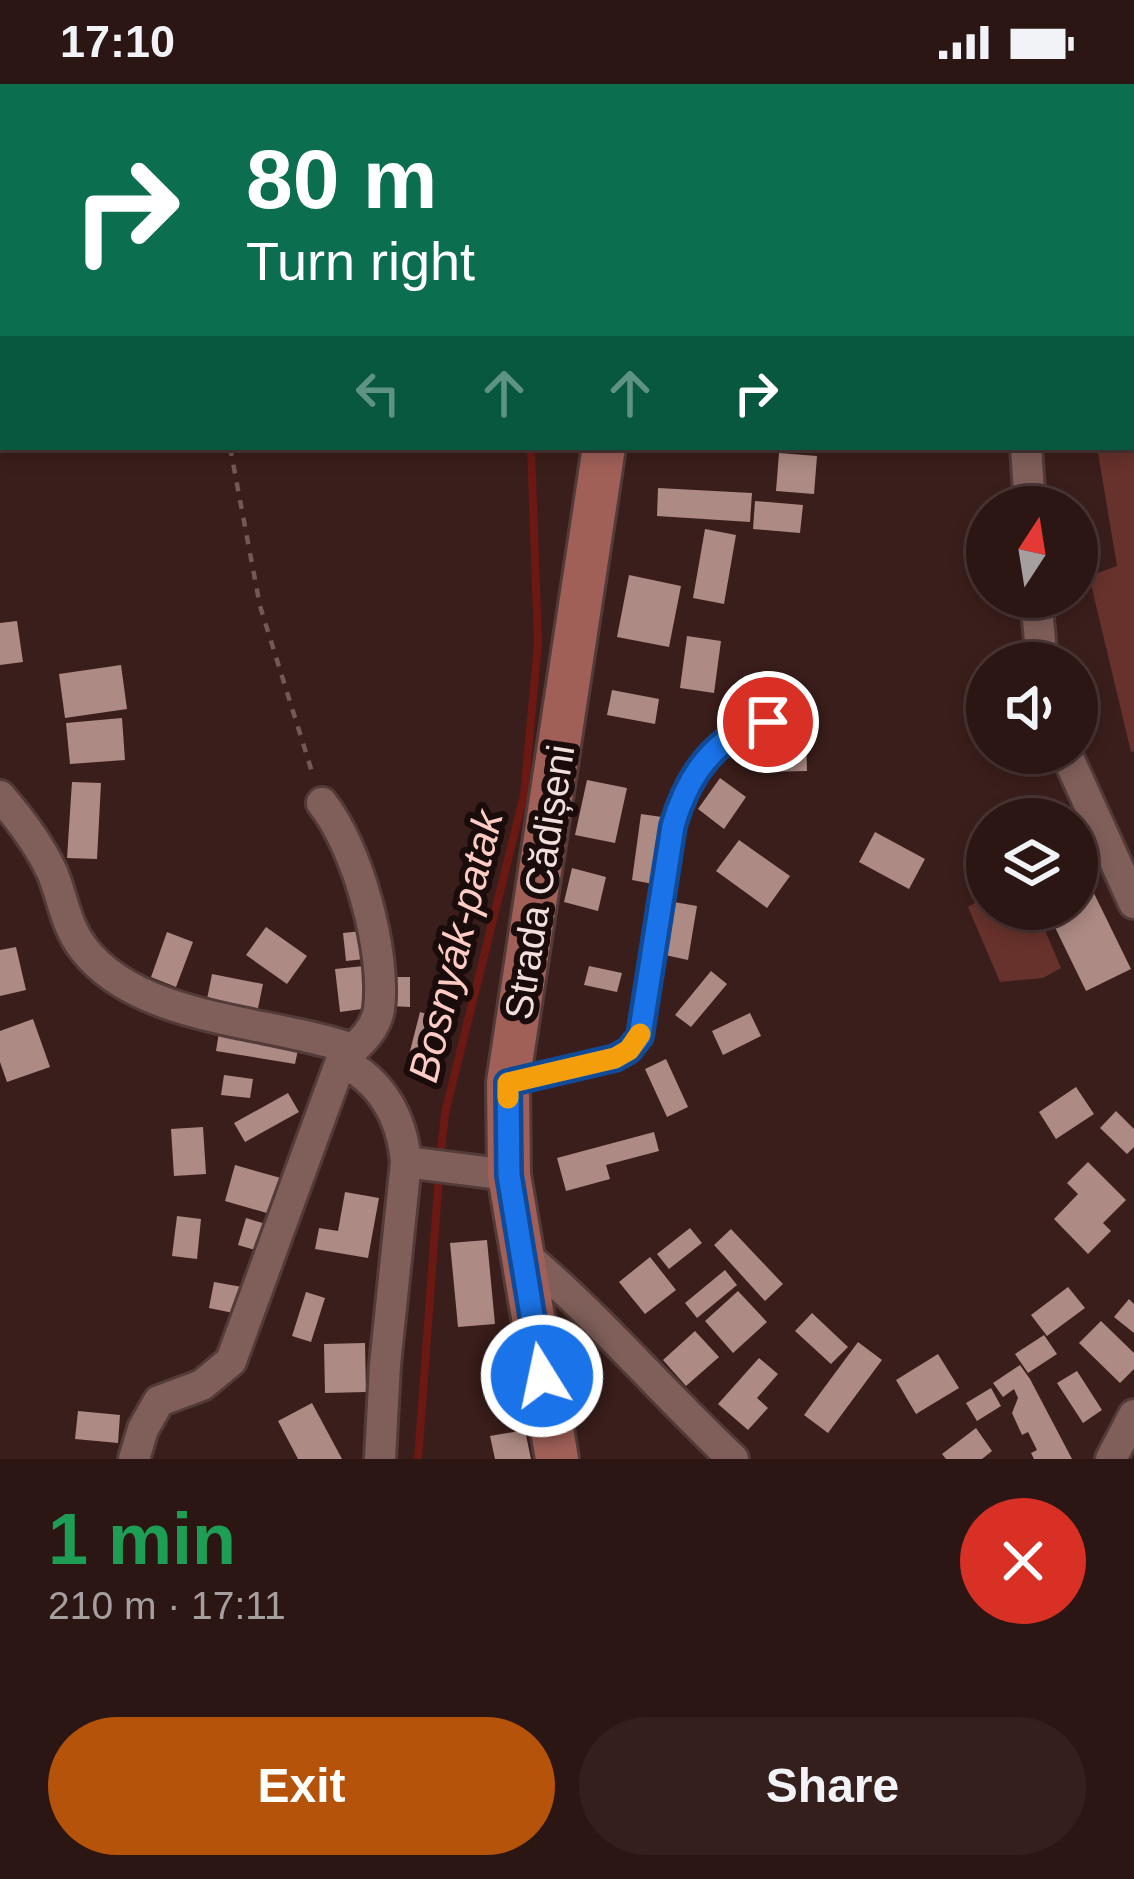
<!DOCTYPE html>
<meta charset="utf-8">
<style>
:root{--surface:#2c1614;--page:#341f1d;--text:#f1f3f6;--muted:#a69fa0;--line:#483534;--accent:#b45309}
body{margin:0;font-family:Arial,sans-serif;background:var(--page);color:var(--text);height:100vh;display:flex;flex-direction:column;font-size:45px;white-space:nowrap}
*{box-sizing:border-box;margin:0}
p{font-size:39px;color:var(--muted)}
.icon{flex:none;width:66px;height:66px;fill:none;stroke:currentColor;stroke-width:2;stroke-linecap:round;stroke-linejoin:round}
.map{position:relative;height:1375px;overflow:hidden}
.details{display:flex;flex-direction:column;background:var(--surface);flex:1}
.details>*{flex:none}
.top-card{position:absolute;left:0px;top:0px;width:1134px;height:366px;box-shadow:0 6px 18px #0003,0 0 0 3px var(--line);background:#0b6e4f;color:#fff;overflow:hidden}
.needle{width:78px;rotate:12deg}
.fabs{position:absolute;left:966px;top:402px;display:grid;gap:24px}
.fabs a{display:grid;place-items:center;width:132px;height:132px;border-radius:50%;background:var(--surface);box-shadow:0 6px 18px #0003,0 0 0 3px var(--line);font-size:60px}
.pin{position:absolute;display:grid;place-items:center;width:102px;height:102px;color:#fff;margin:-51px;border:6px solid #fff;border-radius:50%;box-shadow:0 3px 12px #0007}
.me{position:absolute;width:132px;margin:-66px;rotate:350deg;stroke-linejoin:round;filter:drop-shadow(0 0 9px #0008)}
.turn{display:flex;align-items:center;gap:42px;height:252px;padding:0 48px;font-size:54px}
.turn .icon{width:156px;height:156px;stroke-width:2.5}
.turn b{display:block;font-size:84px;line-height:102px}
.lanes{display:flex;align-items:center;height:114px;padding:0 48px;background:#0003;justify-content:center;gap:60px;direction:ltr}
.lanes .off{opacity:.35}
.round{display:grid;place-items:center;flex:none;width:126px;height:126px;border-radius:63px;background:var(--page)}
.summary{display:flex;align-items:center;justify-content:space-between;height:204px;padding:0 48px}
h1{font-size:72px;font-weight:700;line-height:90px;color:#1e9e55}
.action{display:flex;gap:24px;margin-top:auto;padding:24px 48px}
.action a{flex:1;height:138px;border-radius:72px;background:var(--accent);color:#fff;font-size:48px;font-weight:700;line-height:138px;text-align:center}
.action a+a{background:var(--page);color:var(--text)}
.status{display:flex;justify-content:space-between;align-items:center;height:84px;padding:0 60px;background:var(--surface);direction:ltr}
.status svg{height:33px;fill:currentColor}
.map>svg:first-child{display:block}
.green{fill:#67322b}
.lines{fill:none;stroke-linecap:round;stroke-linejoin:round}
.stream{stroke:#6c1913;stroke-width:8}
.building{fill:#ad8a84}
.lane-casing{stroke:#523b38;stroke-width:21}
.street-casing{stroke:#523b38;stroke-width:36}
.secondary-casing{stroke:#523b38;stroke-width:48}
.path{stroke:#725956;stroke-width:4.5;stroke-dasharray:9 9;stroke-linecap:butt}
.lane{stroke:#805f5a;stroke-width:15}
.street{stroke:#805f5a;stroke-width:30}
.secondary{stroke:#a06058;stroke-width:42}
.route-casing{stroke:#114b97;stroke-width:30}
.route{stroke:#1a73e8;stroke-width:21}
.slow{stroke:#f59e0b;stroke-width:21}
.labels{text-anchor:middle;stroke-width:12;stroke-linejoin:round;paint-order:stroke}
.street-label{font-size:39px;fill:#f2dedb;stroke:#190c0b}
.water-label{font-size:42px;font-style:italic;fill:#ffccc4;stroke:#190c0b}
</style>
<div class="status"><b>17:10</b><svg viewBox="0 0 49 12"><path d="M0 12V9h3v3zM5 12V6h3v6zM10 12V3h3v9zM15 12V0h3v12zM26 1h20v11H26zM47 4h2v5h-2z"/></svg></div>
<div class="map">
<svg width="1134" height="1375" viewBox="0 0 1134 1375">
<rect width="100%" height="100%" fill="#3a1e1b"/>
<!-- green -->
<path class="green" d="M1134,308V667L1131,668L1089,492L1117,482L1097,363H1131Z
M987,812V825H1036L1061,884L1043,894L1000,898L968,823Z"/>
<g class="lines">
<!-- stream -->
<path class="stream" d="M330,0L333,3
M440,1077L445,1029L524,711L538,560L531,363
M418,1375L439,1092"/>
</g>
<!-- building -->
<path class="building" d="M779,369L817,372L814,410L776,407Z
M658,404L752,409L750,438L657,432Z
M755,417L803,421L800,449L753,445Z
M705,445L736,451L724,520L693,514Z
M629,491L681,502L669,563L617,553Z
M17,537L23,578L0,581V539Z
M687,552L721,557L714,609L680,604Z
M121,581L127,625L65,634L59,590Z
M612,606L659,615L655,640L607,631Z
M122,634L125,676L70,680L66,639Z
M806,644L807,687L761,688L760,645Z
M720,694L746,713L724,745L698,725Z
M587,696L627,704L615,759L575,751Z
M72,698L101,699L97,775L67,774Z
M641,730L662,733L653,800L632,796Z
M875,748L925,775L909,805L859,778Z
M739,756L790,792L767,824L716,787Z
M572,784L606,793L598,827L564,818Z
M1086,793L1131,885L1086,907L1046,825H1077V798Z
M674,818L697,822L688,876L665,871Z
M266,843L307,872L287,900L246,871Z
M362,847L365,875L346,877L343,849Z
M167,848L193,858L176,903L151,893Z
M16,863L26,906L0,912V866Z
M364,882L369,924L340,928L335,885Z
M589,882L622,889L617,908L584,901Z
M711,887L727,900L691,943L675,931Z
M212,890L263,900L257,929L206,920Z
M390,893H410V923L390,922Z
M420,928L433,932L420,982L407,979Z
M750,929L761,952L723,971L712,947Z
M33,935L50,983L7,998L0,978V947Z
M220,942L300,956L295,980L216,967Z
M666,975L688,1023L667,1033L645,985Z
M224,991L253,995L250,1014L221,1011Z
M1076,1003L1094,1030L1056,1055L1039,1028Z
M288,1009L299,1028L245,1058L234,1039Z
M1116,1027L1134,1045V1063L1127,1070L1100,1044Z
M203,1043L206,1090L174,1092L171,1045Z
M654,1048L659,1067L606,1081L610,1095L566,1107L557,1074Z
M1088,1078L1126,1116L1103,1139L1111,1147L1088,1170L1054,1135L1078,1110L1067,1099Z
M235,1081L288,1096L277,1132L225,1117Z
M345,1108L379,1114L368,1174L315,1165L319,1144L338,1147Z
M177,1132L201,1135L197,1175L172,1172Z
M246,1134L266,1140L259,1167L238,1161Z
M690,1144L702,1159L669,1185L657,1170Z
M731,1145L783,1200L765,1217L714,1161Z
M487,1156L495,1240L458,1243L450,1159Z
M650,1173L676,1206L645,1230L619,1198Z
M725,1186L737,1201L697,1234L685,1219Z
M214,1198L242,1203L238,1230L209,1224Z
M1068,1203L1085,1224L1047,1252L1031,1231Z
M738,1207L767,1238L733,1269L705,1237Z
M306,1208L325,1214L311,1258L292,1252Z
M1129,1215L1134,1220V1249L1114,1233Z
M812,1229L848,1263L831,1280L795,1247Z
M1101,1237L1134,1269V1285L1120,1299L1079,1259Z
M695,1247L719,1273L686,1302L663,1276Z
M1044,1251L1057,1270L1028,1289L1015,1270Z
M858,1258L882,1276L828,1349L804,1331Z
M365,1259L366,1308L325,1309L324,1260Z
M938,1270L959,1304L916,1330L896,1296Z
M759,1274L778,1290L757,1314L768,1324L748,1346L718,1320Z
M1020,1281L1030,1295L1072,1375H1034L1031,1369L1037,1366L1028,1348L1022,1351L1012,1329L1018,1314L1014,1305L1003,1313L993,1299Z
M1077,1287L1102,1326L1083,1339L1057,1299Z
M991,1304L1001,1322L977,1337L966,1319Z
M312,1319L342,1375H298L278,1337Z
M78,1327L120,1331L118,1359L75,1355Z
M976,1344L992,1367L982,1375H946L942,1370Z
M525,1346L531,1375H495L490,1352Z"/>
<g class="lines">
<!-- lane casing -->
<g class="lane-casing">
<path id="lane" d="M513,998L615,974C634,963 640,952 646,931L673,743L681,712L708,672L727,655L748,643L804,635"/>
</g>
<!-- street casing -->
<g class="street-casing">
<path id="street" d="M940,0L941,3
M1026,363L1030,423
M1036,513L1042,579
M1066,669L1134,819
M0,712C20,735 39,760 52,788C63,814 65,840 83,864C139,938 270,936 352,965
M341,977C382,997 402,1034 406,1078L385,1281L380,1375
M406,1078L509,1091
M520,1167C596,1230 661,1307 733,1375
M134,1375L143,1345L159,1317L202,1301L231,1277L341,977C356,962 376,947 379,925C386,868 358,764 322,719
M1111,1375L1134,1331"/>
</g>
<!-- secondary casing -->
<g class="secondary-casing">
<path id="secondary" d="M607,3V0
M557,1375L509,1091L508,999L604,363"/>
</g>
<!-- path -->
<path class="path" d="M170,0L171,3
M512,0L522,3
M1127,0L1128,3
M1131,23L1134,40
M230,363L260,522L313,691"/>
<!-- lane -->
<use href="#lane" class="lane"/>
<!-- street -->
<use href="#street" class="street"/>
<!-- secondary -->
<use href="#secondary" class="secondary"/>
</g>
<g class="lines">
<!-- route casing -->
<g class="route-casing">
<path id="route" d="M542,1292L509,1091L508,999L615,974L629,966L640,952L673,742C687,693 715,650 768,638"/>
</g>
<!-- route -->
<use href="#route" class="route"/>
<!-- slow -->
<path class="slow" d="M508,1014V999L615,974L629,966L640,950"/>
</g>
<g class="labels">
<!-- street labels -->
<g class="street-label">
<text transform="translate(539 798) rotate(-81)" y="14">Strada Cădișeni</text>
</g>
<!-- water labels -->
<g class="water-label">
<text transform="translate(455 862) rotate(-76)" y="15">Bosnyák-patak</text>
</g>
</g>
</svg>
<div class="fabs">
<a><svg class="needle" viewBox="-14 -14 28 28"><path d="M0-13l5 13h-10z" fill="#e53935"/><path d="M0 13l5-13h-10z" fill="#a69fa0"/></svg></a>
<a><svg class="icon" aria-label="sound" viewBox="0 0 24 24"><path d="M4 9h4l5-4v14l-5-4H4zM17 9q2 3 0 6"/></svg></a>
<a><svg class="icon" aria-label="layers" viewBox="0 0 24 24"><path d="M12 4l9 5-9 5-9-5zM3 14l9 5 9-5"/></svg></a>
</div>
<div class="pin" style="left:768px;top:638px;background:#d93025"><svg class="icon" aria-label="arrive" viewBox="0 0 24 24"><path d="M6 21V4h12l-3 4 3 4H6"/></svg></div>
<svg class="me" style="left:542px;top:1292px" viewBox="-20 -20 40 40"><circle r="17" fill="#1a73e8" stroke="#fff" stroke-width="3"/><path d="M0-11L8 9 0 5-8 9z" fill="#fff"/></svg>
<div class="top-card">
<div class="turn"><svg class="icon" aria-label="right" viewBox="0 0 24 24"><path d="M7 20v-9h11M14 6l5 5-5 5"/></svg><div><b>80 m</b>Turn right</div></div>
<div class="lanes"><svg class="icon off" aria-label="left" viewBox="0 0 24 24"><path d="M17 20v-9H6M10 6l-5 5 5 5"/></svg><svg class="icon off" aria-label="ahead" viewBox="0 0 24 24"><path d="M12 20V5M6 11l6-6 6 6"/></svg><svg class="icon off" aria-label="ahead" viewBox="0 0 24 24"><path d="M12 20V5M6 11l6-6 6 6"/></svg><svg class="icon" aria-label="right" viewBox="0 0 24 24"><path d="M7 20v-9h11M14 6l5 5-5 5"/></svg></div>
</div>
</div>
<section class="details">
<div class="summary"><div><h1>1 min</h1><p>210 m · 17:11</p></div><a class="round" style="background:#d93025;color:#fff"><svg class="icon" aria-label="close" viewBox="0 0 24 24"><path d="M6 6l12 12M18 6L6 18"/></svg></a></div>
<div class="action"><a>Exit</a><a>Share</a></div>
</section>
